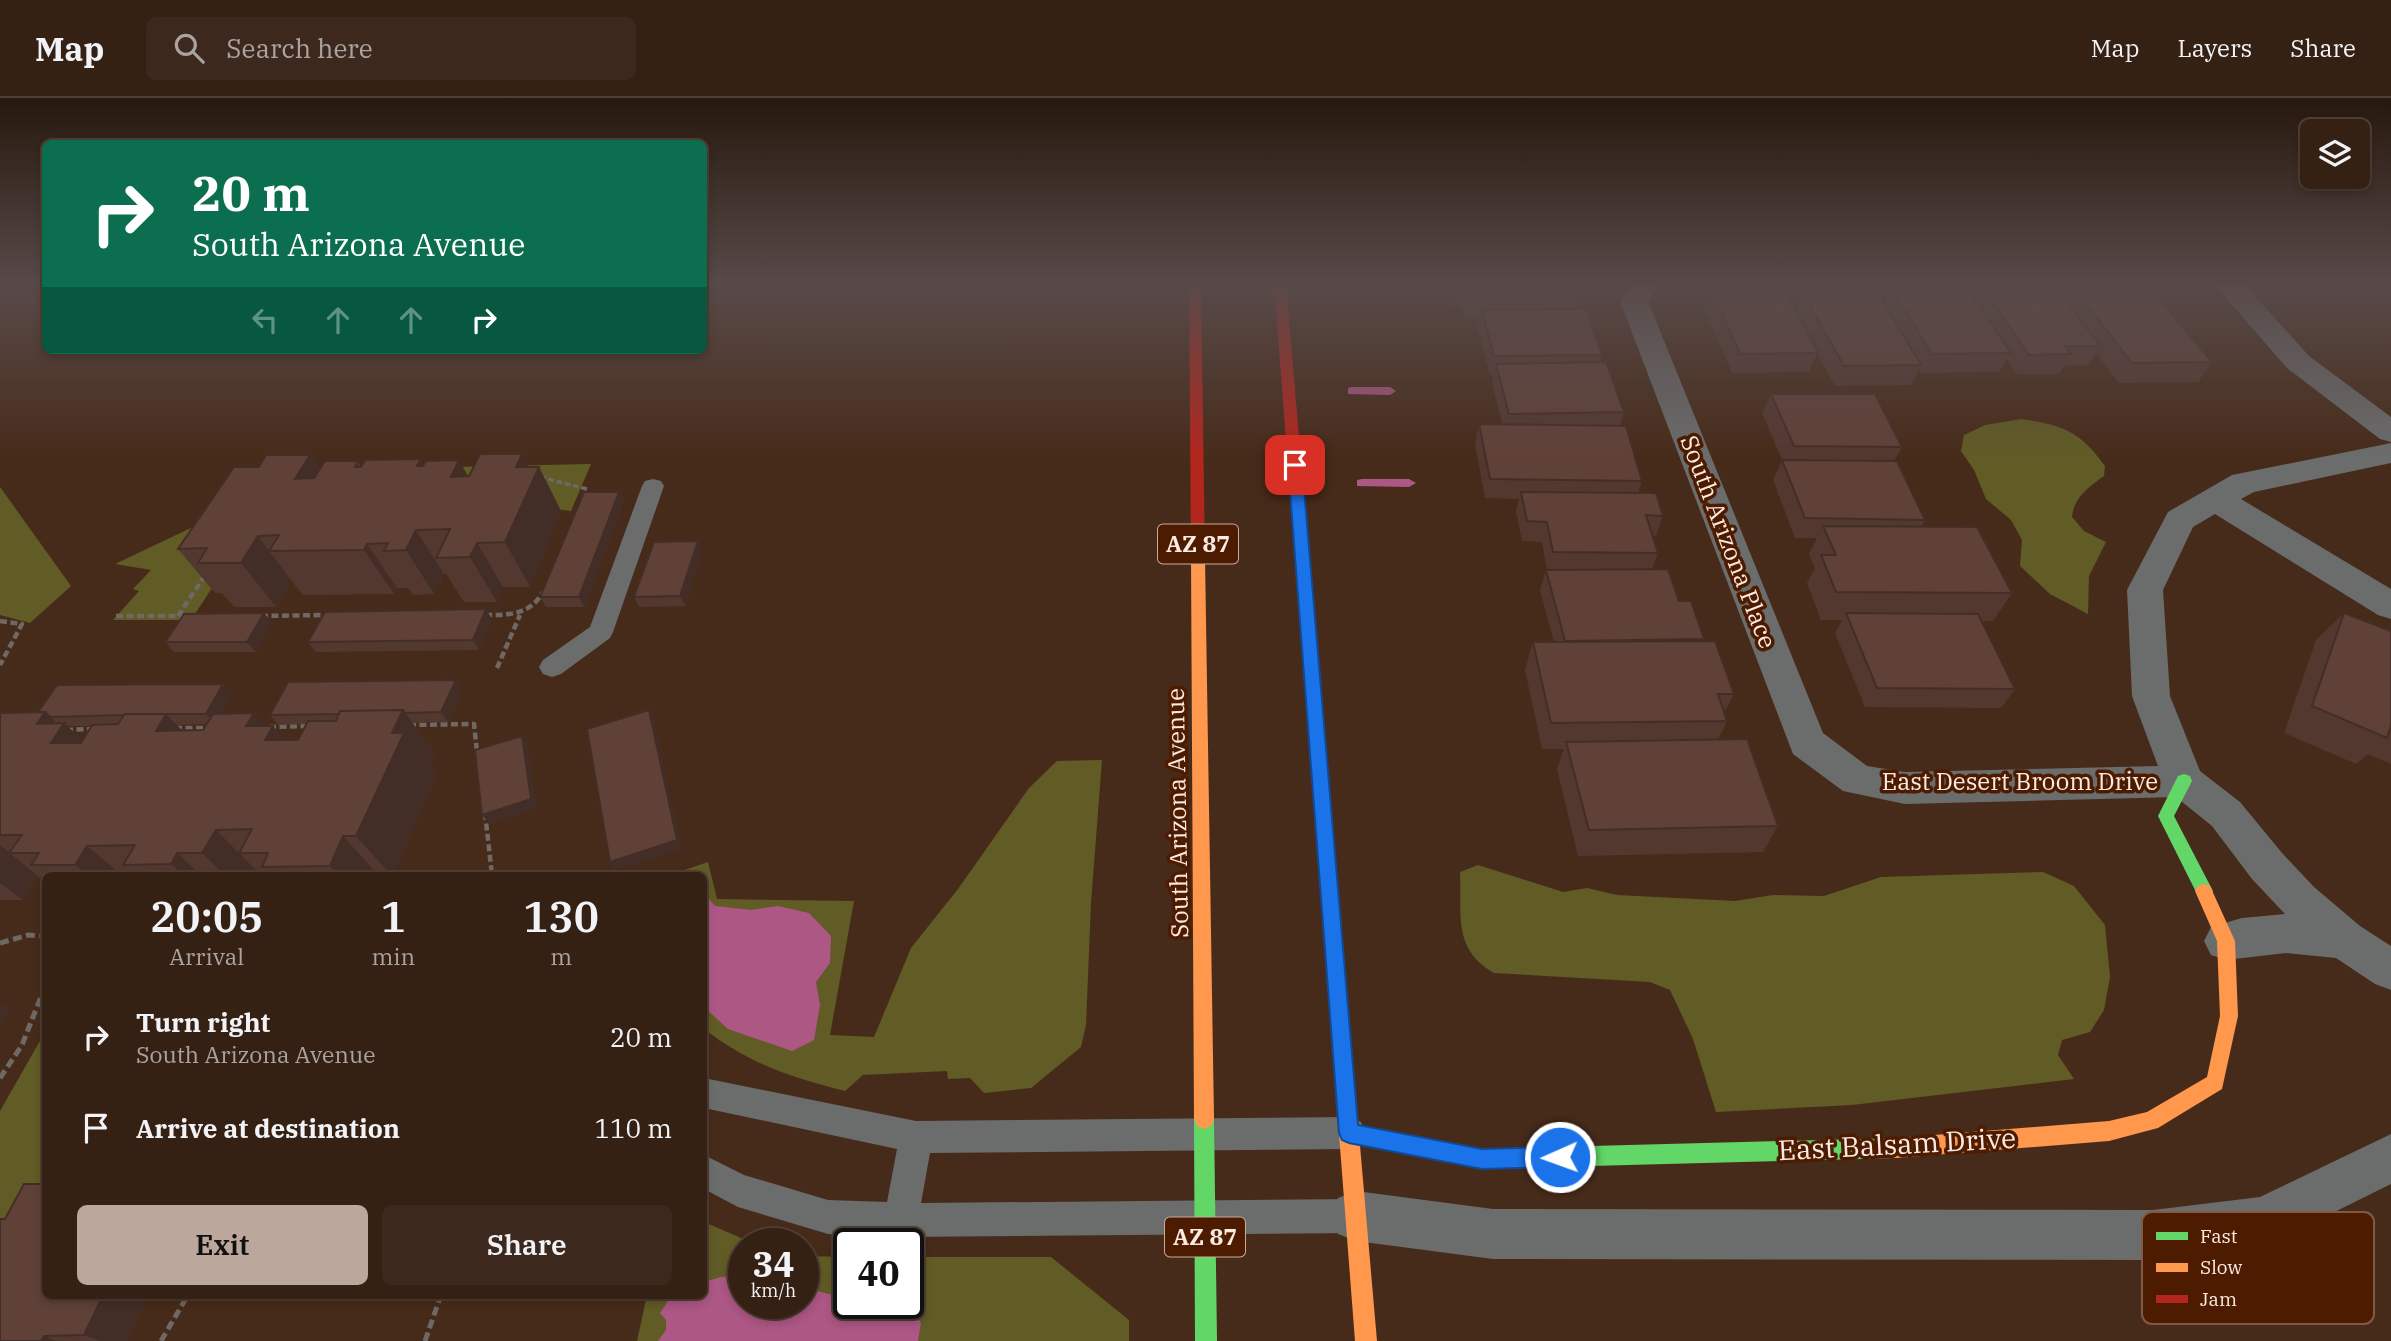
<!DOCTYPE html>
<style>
:root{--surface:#352014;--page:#3d281d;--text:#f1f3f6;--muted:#aaa3a0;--line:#4f3e34;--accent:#bca79c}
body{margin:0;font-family:"IBM Plex Serif",serif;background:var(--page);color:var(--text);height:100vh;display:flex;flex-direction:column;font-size:26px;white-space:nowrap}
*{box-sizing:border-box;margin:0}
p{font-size:23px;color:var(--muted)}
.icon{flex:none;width:38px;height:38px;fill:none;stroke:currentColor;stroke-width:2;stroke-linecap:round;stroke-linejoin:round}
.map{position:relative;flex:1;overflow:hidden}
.sheet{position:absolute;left:42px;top:774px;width:665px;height:427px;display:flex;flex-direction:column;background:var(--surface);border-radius:10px;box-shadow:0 4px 10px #0003,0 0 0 2px var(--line)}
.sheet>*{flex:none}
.guide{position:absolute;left:42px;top:42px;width:665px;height:214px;border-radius:10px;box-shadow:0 4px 10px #0003,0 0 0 2px var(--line);background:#0b6e4f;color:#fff;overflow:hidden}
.tools{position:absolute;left:2300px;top:21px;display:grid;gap:14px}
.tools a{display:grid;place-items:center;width:70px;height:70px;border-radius:10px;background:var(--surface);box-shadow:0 4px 10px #0003,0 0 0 2px var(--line);font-size:35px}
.speed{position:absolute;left:728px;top:1130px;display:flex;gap:14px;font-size:35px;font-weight:700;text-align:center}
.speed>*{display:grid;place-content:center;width:91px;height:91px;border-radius:50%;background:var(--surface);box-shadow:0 4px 10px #0003,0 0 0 2px var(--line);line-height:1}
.speed small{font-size:18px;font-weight:400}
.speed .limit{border:4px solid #111;border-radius:10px;background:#fff;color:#111}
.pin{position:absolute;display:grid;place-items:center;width:60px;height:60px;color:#fff;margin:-30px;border-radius:14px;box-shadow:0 4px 10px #0006}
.me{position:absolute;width:77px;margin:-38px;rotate:268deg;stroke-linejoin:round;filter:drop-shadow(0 0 5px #0008)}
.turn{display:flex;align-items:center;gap:24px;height:147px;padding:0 35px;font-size:32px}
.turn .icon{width:91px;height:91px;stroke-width:2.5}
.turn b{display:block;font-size:49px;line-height:60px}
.lanes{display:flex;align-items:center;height:66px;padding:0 35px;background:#0003;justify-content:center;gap:35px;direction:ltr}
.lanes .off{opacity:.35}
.eta{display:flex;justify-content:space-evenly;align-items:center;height:119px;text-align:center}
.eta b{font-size:42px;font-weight:600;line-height:49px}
.button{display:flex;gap:14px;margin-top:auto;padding:14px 35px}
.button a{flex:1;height:80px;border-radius:10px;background:var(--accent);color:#111;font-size:28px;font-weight:600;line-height:80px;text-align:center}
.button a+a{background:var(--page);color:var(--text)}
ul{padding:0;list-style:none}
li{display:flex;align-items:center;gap:21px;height:91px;padding:0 35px}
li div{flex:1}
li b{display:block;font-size:26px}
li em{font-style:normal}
header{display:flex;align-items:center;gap:42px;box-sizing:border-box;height:98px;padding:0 35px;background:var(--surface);border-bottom:2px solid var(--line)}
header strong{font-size:33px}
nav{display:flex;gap:38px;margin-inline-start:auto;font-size:24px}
.search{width:490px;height:63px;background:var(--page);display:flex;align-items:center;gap:18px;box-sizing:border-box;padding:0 24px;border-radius:10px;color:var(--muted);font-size:26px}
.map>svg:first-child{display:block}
.green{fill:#615b25}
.water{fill:#ad5784}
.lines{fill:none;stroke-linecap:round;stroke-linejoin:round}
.stream{fill:#ad5784;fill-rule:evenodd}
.path-far2{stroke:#6f6864;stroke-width:3.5;stroke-dasharray:6 2.5;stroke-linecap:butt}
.path-far1{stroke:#6f6864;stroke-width:4.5;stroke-dasharray:7 3.5;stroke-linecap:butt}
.path{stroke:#6f6864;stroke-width:5;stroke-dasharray:9 4.5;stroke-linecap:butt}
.lane{fill:#6b6c6c;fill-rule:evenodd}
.street{fill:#6b6c6c;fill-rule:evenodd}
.fast{fill:#63d668;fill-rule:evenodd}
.slow{fill:#ff974d;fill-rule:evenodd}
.jam{fill:#b3261e;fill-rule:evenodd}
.wall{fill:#533830;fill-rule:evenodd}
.shaded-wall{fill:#432e27}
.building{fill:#604138;stroke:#432e27;stroke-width:2}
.route{fill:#1a73e8;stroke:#114b97;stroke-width:2}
.labels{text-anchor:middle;stroke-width:7;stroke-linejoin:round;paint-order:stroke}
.shield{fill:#4d1b00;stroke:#c7ac9e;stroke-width:2}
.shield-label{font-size:23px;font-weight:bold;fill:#fbeae2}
.street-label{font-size:24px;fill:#fbeae2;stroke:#4d1b00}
.near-street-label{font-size:28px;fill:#fbeae2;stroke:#4d1b00}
.key{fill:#4d1b00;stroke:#815944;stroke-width:2}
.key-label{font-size:19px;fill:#fbeae2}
</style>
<header>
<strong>Map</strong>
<div class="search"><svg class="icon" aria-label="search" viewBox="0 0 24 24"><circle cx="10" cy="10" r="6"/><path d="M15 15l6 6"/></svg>Search here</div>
<nav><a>Map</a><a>Layers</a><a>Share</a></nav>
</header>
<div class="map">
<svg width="2391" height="1243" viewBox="0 0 2391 1243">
<rect width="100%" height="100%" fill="#472b1a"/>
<!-- green -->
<path class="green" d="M2021,321C2063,327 2080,333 2105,368L2104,378C2088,390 2074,399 2072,419L2084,433L2106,444L2089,478L2088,516L2050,496L2020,468L2022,442L2011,422L1986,401L1974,372L1961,353L1964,337L1985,327Z
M591,366L571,413L545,410L265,409L191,522H113L139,493L133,491L151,472L115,466L313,372Z
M0,389L71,488L30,525L0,517Z
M1102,662L1091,805L1086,927L1081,949L1031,990L984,995L970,980L948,981L947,973L863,977L845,993C788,978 752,967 704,931V777H670L708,764L717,801L854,803L830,937L874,939L911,850L958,791L1029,690L1057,663Z
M1478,767L1563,794L1587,790L1617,797L1735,803L1773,797L1824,798L1881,779L2043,774L2074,788L2105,827L2110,879L2104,912L2090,934L2062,942L2058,957L2074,981L1852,1007L1716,1014L1693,941L1670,892L1650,884L1494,875C1452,851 1462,817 1460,774Z
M45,934V1127L0,1142V1013Z
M704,1124L755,1146H744V1206H803V1158L849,1159V1206H908V1159H1051L1129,1222V1243H637L647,1197H704Z"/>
<!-- water -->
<path class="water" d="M704,795L715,808L751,812L778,808L809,815L831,838L830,865L816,884L820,907L814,942L792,953L728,931L704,909Z
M721,1179L744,1180V1206H803V1196L817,1193L849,1201V1206L908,1205L921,1225L918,1243H658L666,1232V1222L660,1215L668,1203L675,1201L677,1197H704V1184Z"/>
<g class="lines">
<!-- stream -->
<path class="stream" d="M1352,289H1390L1396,293L1390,297L1348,296V290Z
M1362,381H1409L1416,385L1409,389L1357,388V382Z"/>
<!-- path-far2 -->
<path class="path-far2" d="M540,379L587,391L583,399"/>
<!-- path-far1 -->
<path class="path-far1" d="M485,517C509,517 530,517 543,494
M116,518H186
M178,518L206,476
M261,518L326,517
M0,523L22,526L0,567
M497,570L520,517
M409,627L474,626L477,654
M269,629L310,628
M175,630H208
M66,632L93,631
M485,715L492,777"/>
<!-- path -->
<path class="path" d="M0,845L28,837L46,838
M0,980L22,947L46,886
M161,1243L188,1197
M425,1243L441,1197"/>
<!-- lane -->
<path class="lane" d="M653,381L661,383L664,388L613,534L610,540L561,576L552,579L543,576L539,569L543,562L590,529L642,388L645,383Z
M704,980L916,1023L1349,1019L1361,1024L1365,1035L1361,1046L1349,1051L930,1055L921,1105L1356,1101L1368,1106L1373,1118L1368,1130L1356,1135L901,1139L828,1136L738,1109L704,1091V1057L744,1077L828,1102L887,1104L897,1051L704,1010Z"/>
<!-- street -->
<path class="street" d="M1631,186H1660L1648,203L1823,635L1867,668L1905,674L2158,668L2132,598L2127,492L2168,414L2232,377L2391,345V365L2254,394L2241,401L2391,491V521L2378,517L2215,416L2193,429L2163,492L2170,598L2200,673L2240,704L2282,755L2314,789L2360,828L2391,848V892L2375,886L2336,860L2286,855L2226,862L2211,857L2204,843L2211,829L2242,820L2285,816L2252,781L2212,728L2176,699L1905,706L1843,693L1793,656L1620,203Z
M2214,186H2244L2309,258L2391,319V344L2380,341L2287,270Z
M2391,1036V1086L2264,1149L2153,1162L1493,1161L1356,1143L1338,1136L1331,1118L1338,1100L1356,1093L1493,1111L2153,1112L2260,1099Z"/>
<!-- fast -->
<path class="fast" d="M1316,625L1322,627L1324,631L1358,1027L1481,1051L1896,1040L1903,1043L1906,1050L1903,1057L1896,1060L1481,1071L1342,1043L1339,1036L1308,631L1310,627Z
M2184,676L2190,678L2192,683L2174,718L2213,793L2210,798L2204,800L2198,798L2158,718L2178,678Z
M1204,1011L1211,1014L1214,1021L1217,1243H1195L1194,1021L1197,1014Z"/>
<!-- slow -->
<path class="slow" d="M1198,455L1205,460L1214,1021L1211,1028L1204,1031L1197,1028L1194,1021L1191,460Z
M2204,786L2210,788L2235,843L2238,918L2222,991L2158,1030L2109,1043L1896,1060L1889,1057L1886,1050L1889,1043L1896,1040L2109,1023L2147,1014L2207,979L2220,918L2217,843L2195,793L2198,788Z
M1349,1026L1356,1029L1359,1036L1377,1243H1355L1339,1036L1342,1029Z"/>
<!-- jam -->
<path class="jam" d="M1189,186H1201L1205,460L1198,465L1191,460Z
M1274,186H1286L1324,631L1322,635H1310L1308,631Z"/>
</g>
<!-- wall -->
<path class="wall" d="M1448,186H1579L1577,194L1579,202L1576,211L1602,257L1600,265L1624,314L1620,328L1642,383L1638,395L1663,418L1656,438L1652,437L1658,455L1652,471L1679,503L1704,541L1703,543L1734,596L1724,615L1727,623L1718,642L1778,728L1763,754L1578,758L1557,671L1564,651H1542L1525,572L1533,544H1554L1540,492L1546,472H1547L1542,444L1522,443L1516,413L1519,401L1485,400L1475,346L1479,326H1502L1492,285L1493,278H1490L1478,232L1480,220H1464L1462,207H1452Z
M1982,189L2017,196L2067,203L2074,191L2212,264L2198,284L2119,285L2096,255L2088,267L2064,268L2059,276H2017L2007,261L1999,274L1922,275L1919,271L1911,287L1835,288L1817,256L1809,274L1732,275L1704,211L1711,191L1755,198L1796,213L1803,195L1884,205L1891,190L1974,202Z
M1771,296L1902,349L1894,363L1925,422L1921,429L2012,495L1993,523H1981L2015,591L2001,610L1865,609L1835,535L1842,522H1821L1807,485L1815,470L1809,456L1817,440H1795L1773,382L1782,362L1762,315Z
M522,356L529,369H539L561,413L530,489H503L497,504H464L446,476H444L434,496L413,497L408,490H397L394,496L303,497L291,482L276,509H234L222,495H215L178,451L259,369L310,357L320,371L358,363L361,368L424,366L468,378Z
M619,394L624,404L584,509H546L540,499Z
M698,443L702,454L685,508L639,509L634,499Z
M264,515L272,525L256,554H174L165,544Z
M2344,515L2391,533V666L2368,656L2356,666L2284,635L2316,542Z
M492,521L479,552L316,554L308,544Z
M456,582L462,592L448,624L412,625L435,655L429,668L436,678L393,777H262L257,773L255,777H46V784L38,778L23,802H0V615L38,614L223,586L232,596L220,616L265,628L286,642H298L307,626L278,627L270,617ZM207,626L203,632L183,633L177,627ZM67,628H92L82,642Z
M5,1121L46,1197H148L127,1243H0Z"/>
<!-- shaded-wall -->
<path class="shaded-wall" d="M522,356L534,379L539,369L561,413L530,489L505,444L516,369Z
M310,357L340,401L295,381Z
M421,361L447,406L417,368Z
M459,362L484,407L451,379Z
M619,394L624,404L584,509L579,499Z
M416,432L444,476L434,496L406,452Z
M258,438L291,482L276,509L241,465Z
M698,443L702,454L685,508L680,498Z
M477,445L503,489L497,504L470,459Z
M367,446L397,490L394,496L364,452Z
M486,511L492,521L479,552L473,542Z
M264,515L272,525L256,554L247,544Z
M456,582L462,592L448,624L441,614Z
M223,586L232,596L215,626L206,616Z
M403,612L435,655L429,668L436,678L393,777H391L356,738L392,635Z
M649,612L654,622L682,751L615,773L610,764Z
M45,614L62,630L64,625L110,668L51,645L37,626Z
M254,615L270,633L273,628L310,670L303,685L246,628Z
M166,616L207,658L156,633Z
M522,638L528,647L537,710L489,726L482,717Z
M216,732L257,773L255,777H225L202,755Z
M343,738L378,777H338L330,768Z
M0,747L38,778L23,802L0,785Z
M87,748L122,777H88L75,767Z
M177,755L201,777H184L171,766Z
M0,904L10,911L0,928Z
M103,1197H148L127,1243H100L84,1237Z
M44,1238L56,1243H41Z"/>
<!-- building -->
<path class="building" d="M1455,186H1575L1579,202L1468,201L1465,188Z
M1926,189L1930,196L1970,195L2011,255L1932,256L1891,190Z
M1982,189H2011L2017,196H2061L2100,248H2065L2071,256L2029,257Z
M2150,190L2212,264L2132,265L2074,191Z
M1711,191H1752L1755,198L1788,197L1818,255L1740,256Z
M1877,194L1921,267L1844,268L1803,195Z
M1586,211L1602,257L1494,258L1482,212Z
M1606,264L1624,314L1509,316L1496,266Z
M1771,296H1875L1902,349L1794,348Z
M1479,326L1626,328L1642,383L1490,381Z
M480,356H522L516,369H539L505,444L477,445L470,459L436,460L450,431L416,432L406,452L384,453L388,445L367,446L364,452L269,453L279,437L258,438L241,465H198L207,450L178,451L234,369H259L266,357H310L295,381L314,380L325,363H358L355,369H361L365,362L421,361L417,368H423L426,363L459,362L451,379L469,378Z
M1782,362L1897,363L1925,422L1805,420Z
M584,394H619L579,499H540Z
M1521,394L1656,395L1663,418L1646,417L1658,455L1553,454L1547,424L1527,423Z
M1823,428L1977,429L2012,495L1836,494L1821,457H1836Z
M698,443L680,498L634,499L654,444Z
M1668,471L1679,503H1691L1704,541L1565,543L1546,472Z
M486,511L473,542L308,544L325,514Z
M264,515L247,544H165L184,516Z
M1846,515L1978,516L2015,591L1877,590Z
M2344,515L2391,533V627L2387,640L2312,608Z
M1715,543L1734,596H1718L1727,623L1551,625L1533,544Z
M456,582L441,614L405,615L403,612L340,613L339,616L270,617L288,584Z
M223,586L206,616H125L124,617L50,619L45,614H38L57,587Z
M403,612L392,635H404L356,738H343L330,768L262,769L268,755H239L252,731L216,732L202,755H177L171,766L123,767L135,747L87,748L75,767H31L39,755H9L22,737H0V615L45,614L37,626L64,625L51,645H81L92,627L118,626L125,616H166L156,633L203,632L213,616L254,615L246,628H273L265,642H298L308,623H336L340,613Z
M649,612L677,742L610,764L587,631Z
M522,638L531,701L482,717L475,652Z
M1747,641L1778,728L1589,732L1566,644Z
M24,1086H46V1197H103L84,1237L44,1238L41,1243H0V1121H5Z"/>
<!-- sky -->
<linearGradient id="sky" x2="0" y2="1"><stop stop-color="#27180e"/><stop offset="0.52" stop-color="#584a49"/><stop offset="1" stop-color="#584a49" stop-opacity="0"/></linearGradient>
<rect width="2391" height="360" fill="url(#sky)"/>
<!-- route -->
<path class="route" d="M1295,363L1302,367L1358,1027L1482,1051L1560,1049L1567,1052L1570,1059L1567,1066L1560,1069L1482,1071L1349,1045L1342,1042L1339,1035L1288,367Z"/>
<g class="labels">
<!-- shield labels -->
<g class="shield">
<rect x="1158" y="426.5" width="80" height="39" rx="5"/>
<rect x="1165" y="1119.5" width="80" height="39" rx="5"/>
</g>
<g class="shield-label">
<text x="1198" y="454">AZ 87</text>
<text x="1205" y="1147">AZ 87</text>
</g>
<!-- street labels -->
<g class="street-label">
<text transform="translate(1728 444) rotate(69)" y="8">South Arizona Place</text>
<text x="2020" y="692">East Desert Broom Drive</text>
<text transform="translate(1178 715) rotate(-91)" y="8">South Arizona Avenue</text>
</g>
<!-- near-street labels -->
<g class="near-street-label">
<text transform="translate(1897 1046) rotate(-3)" y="10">East Balsam Drive</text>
</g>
</g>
<!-- legend -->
<rect x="2142" y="1114" width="232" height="112" rx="10" class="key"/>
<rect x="2156" y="1134" width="32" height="8" fill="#63d668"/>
<rect x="2156" y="1165" width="32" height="9" fill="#ff974d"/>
<rect x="2156" y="1197" width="32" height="8" fill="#b3261e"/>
<g class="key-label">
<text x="2200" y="1145">Fast</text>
<text x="2200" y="1176">Slow</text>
<text x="2200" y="1208">Jam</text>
</g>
</svg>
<div class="tools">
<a><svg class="icon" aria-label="layers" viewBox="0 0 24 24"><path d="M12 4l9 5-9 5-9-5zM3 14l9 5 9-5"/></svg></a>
</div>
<div class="speed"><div>34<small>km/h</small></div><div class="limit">40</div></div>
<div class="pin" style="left:1295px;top:367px;background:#d93025"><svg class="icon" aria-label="arrive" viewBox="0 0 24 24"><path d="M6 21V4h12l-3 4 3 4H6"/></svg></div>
<svg class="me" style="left:1560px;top:1059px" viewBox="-20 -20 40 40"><circle r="17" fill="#1a73e8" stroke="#fff" stroke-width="3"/><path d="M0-11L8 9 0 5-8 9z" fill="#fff"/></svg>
<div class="guide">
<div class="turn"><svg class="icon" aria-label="right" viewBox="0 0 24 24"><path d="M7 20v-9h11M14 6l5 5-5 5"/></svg><div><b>20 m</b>South Arizona Avenue</div></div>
<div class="lanes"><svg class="icon off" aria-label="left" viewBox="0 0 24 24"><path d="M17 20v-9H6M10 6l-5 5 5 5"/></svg><svg class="icon off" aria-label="ahead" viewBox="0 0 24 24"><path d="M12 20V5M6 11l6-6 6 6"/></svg><svg class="icon off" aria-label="ahead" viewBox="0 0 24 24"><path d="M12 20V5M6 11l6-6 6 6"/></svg><svg class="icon" aria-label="right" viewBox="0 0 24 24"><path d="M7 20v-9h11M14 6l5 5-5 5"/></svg></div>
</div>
<section class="sheet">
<div class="eta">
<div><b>20:05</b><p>Arrival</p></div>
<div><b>1</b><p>min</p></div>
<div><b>130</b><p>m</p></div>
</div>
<ul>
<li><svg class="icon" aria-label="right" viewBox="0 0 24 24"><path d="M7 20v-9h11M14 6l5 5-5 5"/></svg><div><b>Turn right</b><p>South Arizona Avenue</p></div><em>20 m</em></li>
<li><svg class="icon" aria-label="arrive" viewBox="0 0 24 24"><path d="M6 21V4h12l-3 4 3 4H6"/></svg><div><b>Arrive at destination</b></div><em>110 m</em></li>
</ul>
<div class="button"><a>Exit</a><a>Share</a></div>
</section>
</div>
